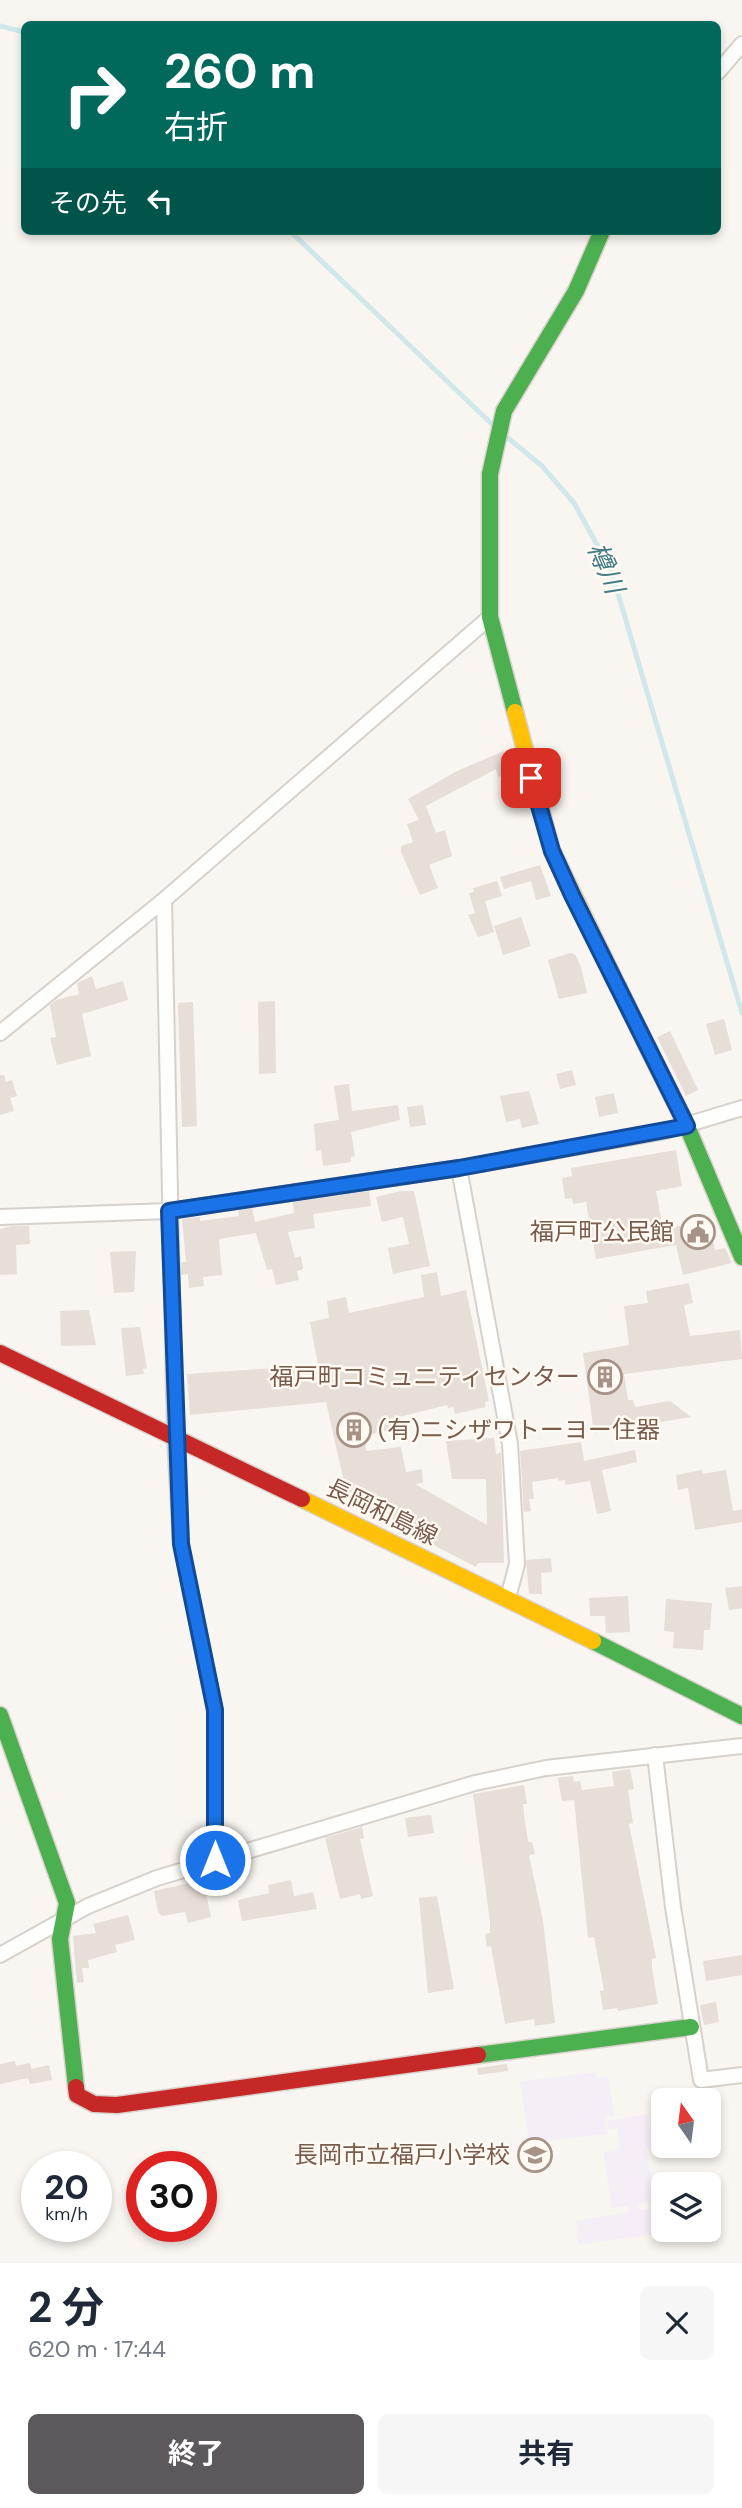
<!DOCTYPE html>
<html lang="ja">
<meta charset="utf-8">
<style>
:root{--surface:#fff;--page:#f6f6f7;--text:#1f2937;--muted:#747a83;--accent:#5c585b}
body{margin:0;font-family:"DM Sans","Noto Sans JP",sans-serif;background:var(--page);color:var(--text);height:100vh;display:flex;flex-direction:column;font-size:26px;white-space:nowrap}
*{box-sizing:border-box;margin:0}
p{font-size:23px;color:var(--muted)}
.icon{flex:none;width:38px;height:38px;fill:none;stroke:currentColor;stroke-width:2;stroke-linecap:round;stroke-linejoin:round}
.map{position:relative;height:2263px;overflow:hidden}
.details{display:flex;flex-direction:column;background:var(--surface);flex:1}
.details>*{flex:none}
.guide{position:absolute;left:21px;top:21px;width:700px;height:214px;border-radius:10px;box-shadow:0 4px 10px #0003;background:#00695c;color:#fff;overflow:hidden}
.needle{width:46px;rotate:346deg}
.fabs{position:absolute;left:651px;top:2088px;display:grid;gap:14px}
.fabs a{display:grid;place-items:center;width:70px;height:70px;border-radius:10px;background:var(--surface);box-shadow:0 4px 10px #0003;font-size:35px}
.speed{position:absolute;left:21px;top:2151px;display:flex;gap:14px;font-size:35px;font-weight:700;text-align:center}
.speed>*{display:grid;place-content:center;width:91px;height:91px;border-radius:50%;background:var(--surface);box-shadow:0 4px 10px #0003;line-height:1}
.speed small{font-size:18px;font-weight:400}
.speed .limit{border:10px solid #d22;background:#fff;color:#111}
.pin{position:absolute;display:grid;place-items:center;width:60px;height:60px;color:#fff;margin:-30px;border-radius:14px;box-shadow:0 4px 10px #0006}
.me{position:absolute;width:77px;margin:-38px;rotate:0deg;stroke-linejoin:round;filter:drop-shadow(0 0 5px #0008)}
.turn{display:flex;align-items:center;gap:24px;height:147px;padding:0 28px;font-size:32px}
.turn .icon{width:91px;height:91px;stroke-width:2.5}
.turn b{display:block;font-size:49px;line-height:60px}
.then{display:flex;align-items:center;height:66px;padding:0 28px;background:#0003;gap:14px;font-size:26px}
.round{display:grid;place-items:center;flex:none;width:74px;height:74px;border-radius:10px;background:var(--page)}
.overview{display:flex;align-items:center;justify-content:space-between;height:119px;padding:0 28px}
h1{font-size:42px;font-weight:700;line-height:52px}
.cta{display:flex;gap:14px;margin-top:auto;padding:14px 28px}
.cta a{flex:1;height:80px;border-radius:10px;background:var(--accent);color:#fff;font-size:28px;font-weight:700;line-height:80px;text-align:center}
.cta a+a{background:var(--page);color:var(--text)}
.map>svg:first-child{display:block}
.education{fill:#f6eef6}
.lines{fill:none;stroke-linecap:round;stroke-linejoin:round}
.stream{stroke:#d0e8ea;stroke-width:5}
.building{fill:#e6ded7}
.street-casing{stroke:#d7d1cb;stroke-width:18}
.fast-casing{stroke:#d9d2cb;stroke-width:19}
.slow-casing{stroke:#d9d2cb;stroke-width:19}
.jam-casing{stroke:#d9d2cb;stroke-width:19}
.street{stroke:#fefefd;stroke-width:14}
.fast{stroke:#4caf50;stroke-width:16}
.slow{stroke:#ffc107;stroke-width:16}
.jam{stroke:#c62828;stroke-width:16}
.route-casing{stroke:#114b97;stroke-width:18}
.route{stroke:#1a73e8;stroke-width:12}
.labels{text-anchor:middle;stroke-width:5;stroke-linejoin:round;paint-order:stroke}
.poi-label{font-size:24px;fill:#7a5c4d;stroke:#fffaf3;text-anchor:end}
.street-label{font-size:24px;fill:#7a5c4d;stroke:#fffaf3}
.water-label{font-size:26px;font-style:italic;fill:#437c86;stroke:#fffaf3}
</style>
<div class="map">
<svg width="742" height="2263" viewBox="0 0 742 2263">
<rect width="100%" height="100%" fill="#f9f5f0"/>
<!-- education -->
<path class="education" d="M596,2072L597,2078L608,2076L614,2115L605,2117L607,2134L529,2143L520,2082Z
M647,2114L654,2147L646,2149L655,2201L638,2204L639,2210L663,2207V2230L674,2231L578,2245L576,2221L629,2212L628,2206L612,2208L603,2152L620,2148L617,2128L608,2129L607,2121Z"/>
<g class="lines">
<!-- stream -->
<path class="stream" d="M0,26L24,32
M290,231L496,428
M503,434L542,466L574,503L611,570L742,1013"/>
</g>
<!-- building -->
<path class="building" d="M504,751L511,773L498,777L496,769L426,806L436,833L445,830L452,856L429,865L438,888L420,895L401,852V846L413,842L407,824L419,820L408,799L457,771Z
M540,865L551,896L536,900L531,881L504,889L500,877Z
M497,881L502,896L485,901L494,932L478,937L468,915L475,913L469,893L474,892L473,888Z
M521,917L531,946L503,955L494,926Z
M570,953L575,954L581,967L587,993L559,999L548,960Z
M92,976L96,989L123,981L128,1000L82,1014L91,1056L57,1065L50,1038L56,1037L50,1005L56,1000L79,994L77,983Z
M275,1001L276,1073L259,1074L258,1002Z
M193,1002L197,1126L182,1127L178,1003Z
M724,1019L732,1050L715,1055L706,1024Z
M670,1031L698,1090L686,1096L657,1037Z
M572,1070L576,1085L560,1089L556,1074Z
M0,1075H4L6,1082L12,1080L17,1096L10,1098L14,1111L0,1115Z
M349,1084L352,1111L398,1105L400,1120L351,1132L355,1156L351,1157V1162L323,1166L321,1150L316,1151L314,1124L339,1120L334,1086Z
M529,1091L539,1124L522,1128L520,1119L506,1122L500,1096Z
M614,1093L618,1113L599,1117L595,1097Z
M423,1105L426,1125L410,1127L407,1107Z
M676,1150L682,1186L656,1191L663,1229L708,1221L715,1250L725,1248L732,1263L683,1275L676,1245L596,1259L586,1202L573,1204L572,1198L565,1199L562,1178L572,1176L571,1168Z
M369,1191L371,1206L313,1214L315,1228L288,1232L295,1258L301,1256L303,1269L297,1271L299,1280L276,1285L272,1269L267,1270L256,1233L219,1239L222,1275L203,1277L204,1286L189,1288L188,1274L181,1275V1262H186L182,1219L200,1217V1221L239,1216L238,1210L252,1208L255,1222L294,1213L293,1202Z
M401,1191H414L430,1266L393,1274L388,1248L409,1244L403,1217L382,1222L376,1197Z
M12,1226H29L30,1244L16,1245L17,1274L0,1275V1229Z
M136,1251L134,1292L114,1293L110,1252Z
M437,1272L441,1296L466,1290L489,1401L485,1402L486,1407L455,1414L453,1407L448,1408L447,1405L395,1418L397,1428L364,1436L366,1451L401,1447L406,1472L422,1469L423,1483L415,1484L487,1525L486,1479H452L446,1441L494,1438L496,1454L501,1453L504,1563H478L476,1567L358,1506L355,1493L347,1495L326,1402L190,1415L187,1374L318,1365L310,1322L329,1318L327,1301L346,1297L349,1313L424,1297L421,1275Z
M689,1283L693,1303L684,1305L690,1336L740,1330L742,1359L624,1374L628,1400H633L635,1407L670,1401L691,1417L594,1433L583,1353L629,1345L624,1306L648,1303L646,1291Z
M89,1310L96,1345L61,1346L60,1311Z
M140,1327L147,1368L143,1369L144,1374L126,1376L121,1328Z
M581,1442L584,1461L635,1450L637,1462L602,1470L611,1511L597,1514L590,1481L565,1485V1480L559,1481L558,1478L532,1482L534,1499H529L531,1511L524,1512L520,1451Z
M702,1470L703,1474L726,1470L733,1511L742,1509V1522L695,1530L688,1488L678,1490L676,1475Z
M551,1558L552,1572L541,1573L542,1594H529L526,1560Z
M742,1586V1608L729,1610L725,1588Z
M628,1596L630,1632L606,1633L605,1616H590L589,1598Z
M666,1599L712,1603L710,1630H704L703,1650L673,1648L674,1632L664,1631Z
M630,1769L634,1789L628,1790L633,1823L629,1824L656,1958L652,1959V1968L658,2004L618,2011L617,2008L603,2010L600,1991L604,1990L594,1937L588,1938L574,1800L562,1801L558,1778L573,1776L574,1782L580,1781L582,1790L614,1786L612,1772Z
M524,1785L527,1804H523L524,1815L528,1842H532L535,1854L529,1855L543,1921L555,2023L535,2026L534,2019L505,2024L491,1946L487,1947L485,1934L490,1933V1922L473,1794Z
M431,1815L434,1833L408,1837L405,1818Z
M362,1827L364,1838L360,1839L373,1896L361,1899L360,1894L340,1899L325,1838Z
M203,1880L211,1917L188,1923L185,1912L162,1916L158,1912L154,1891Z
M291,1880L294,1896L313,1892L317,1909L242,1921L238,1900L269,1893L268,1885Z
M437,1896L454,1989L428,1993L419,1898Z
M128,1915L135,1940L115,1945L117,1952L88,1960L89,1968H82L84,1982L77,1983L73,1936L96,1933L93,1924Z
M742,1955V1975L706,1981L703,1961Z
M716,2002L719,2022L704,2025L700,2005Z
M15,2061L16,2066L30,2063L31,2069L49,2065L52,2080L30,2084L28,2078L0,2084V2064Z
M507,2064L508,2071L478,2075L477,2068Z"/>
<g class="lines">
<!-- street casing -->
<g class="street-casing">
<path id="street" d="M718,72L742,44
M164,900L175,1438L181,1544L215,1711V1860
M0,1033L164,900L490,617
M459,1168L510,1444L517,1564L508,1598
M0,1217L169,1211L459,1168L666,1131L742,1108
M655,1755L673,1907L701,2080L742,2075
M0,1955L88,1906L157,1878L475,1783L546,1768L742,1746"/>
</g>
<!-- fast casing -->
<g class="fast-casing">
<path id="fast" d="M515,712L490,617V474L504,411L576,291L602,231
M647,1046L687,1126L742,1257
M593,1641L742,1716
M0,1715L67,1903L60,1939L76,2087
M478,2055L691,2027"/>
</g>
<!-- slow casing -->
<g class="slow-casing">
<path id="slow" d="M515,712L552,851L647,1046
M302,1499L593,1641"/>
</g>
<!-- jam casing -->
<g class="jam-casing">
<path id="jam" d="M0,1353L302,1499
M76,2087L77,2095L94,2104L117,2105L478,2055"/>
</g>
<!-- street -->
<use href="#street" class="street"/>
<!-- fast -->
<use href="#fast" class="fast"/>
<!-- slow -->
<use href="#slow" class="slow"/>
<!-- jam -->
<use href="#jam" class="jam"/>
</g>
<g class="lines">
<!-- route casing -->
<g class="route-casing">
<path id="route" d="M215,1860V1710L181,1544L169,1211L459,1168L687,1126L572,895L552,851L531,778"/>
</g>
<!-- route -->
<use href="#route" class="route"/>
</g>
<!-- icons -->
<defs>
<g id="civic-ring" transform="scale(1.75)"><circle r="9.5" fill="#fffaf3" stroke="#a69286" stroke-width="1.5"/><path d="M-.6-6.5H3V-4.5H.6V-3L4-1V1h2V6H-6V1h2V-1L-.6-3ZM-1.2 2.5V6h2.4V2.5Z" fill="#a69286"/></g>
<g id="building-ring" transform="scale(1.75)"><circle r="9.5" fill="#fffaf3" stroke="#a69286" stroke-width="1.5"/><path d="M-4-6H4V6H1V3H-1V6H-4ZM-2.5-4.3h1.7v1.8h-1.7ZM.8-4.3h1.7v1.8H.8ZM-2.5-1h1.7V.8h-1.7ZM.8-1h1.7V.8H.8Z" fill="#a69286"/></g>
<g id="school-ring" transform="scale(1.75)"><circle r="9.5" fill="#fffaf3" stroke="#a69286" stroke-width="1.5"/><path d="M0-5L7-2L0 1L-7-2ZM-4 1L0 2.5L4 1V4Q0 6-4 4Z" fill="#a69286"/></g>
</defs>
<g fill-rule="evenodd">
<use href="#civic-ring" x="698" y="1232"/>
<use href="#building-ring" x="605" y="1377"/>
<use href="#building-ring" x="354" y="1430"/>
<use href="#school-ring" x="535" y="2155"/>
</g>
<g class="labels">
<!-- poi labels -->
<g class="poi-label">
<text x="674" y="1240">福戸町公民館</text>
<text x="580" y="1385">福戸町コミュニティセンター</text>
<text x="378" y="1438" text-anchor="start">(有)ニシザワトーヨー住器</text>
<text x="510" y="2163">長岡市立福戸小学校</text>
</g>
<!-- street labels -->
<g class="street-label">
<text transform="translate(382 1512) rotate(26)" y="8">長岡和島線</text>
</g>
<!-- water labels -->
<g class="water-label">
<text transform="translate(606 568) rotate(67)" y="9">樽川</text>
</g>
</g>
</svg>
<div class="fabs">
<a><svg class="needle" viewBox="-14 -14 28 28"><path d="M0-13l5 13h-10z" fill="#e53935"/><path d="M0 13l5-13h-10z" fill="#747a83"/></svg></a>
<a><svg class="icon" aria-label="layers" viewBox="0 0 24 24"><path d="M12 4l9 5-9 5-9-5zM3 14l9 5 9-5"/></svg></a>
</div>
<div class="speed"><div>20<small>km/h</small></div><div class="limit">30</div></div>
<div class="pin" style="left:531px;top:778px;background:#d93025"><svg class="icon" aria-label="arrive" viewBox="0 0 24 24"><path d="M6 21V4h12l-3 4 3 4H6"/></svg></div>
<svg class="me" style="left:215px;top:1860px" viewBox="-20 -20 40 40"><circle r="17" fill="#1a73e8" stroke="#fff" stroke-width="3"/><path d="M0-11L8 9 0 5-8 9z" fill="#fff"/></svg>
<div class="guide">
<div class="turn"><svg class="icon" aria-label="right" viewBox="0 0 24 24"><path d="M7 20v-9h11M14 6l5 5-5 5"/></svg><div><b>260 m</b>右折</div></div>
<div class="then">その先<svg class="icon" aria-label="left" viewBox="0 0 24 24"><path d="M17 20v-9H6M10 6l-5 5 5 5"/></svg></div>
</div>
</div>
<section class="details">
<div class="overview"><div><h1>2 分</h1><p>620 m · 17:44</p></div><a class="round"><svg class="icon" aria-label="close" viewBox="0 0 24 24"><path d="M6 6l12 12M18 6L6 18"/></svg></a></div>
<div class="cta"><a>終了</a><a>共有</a></div>
</section>
